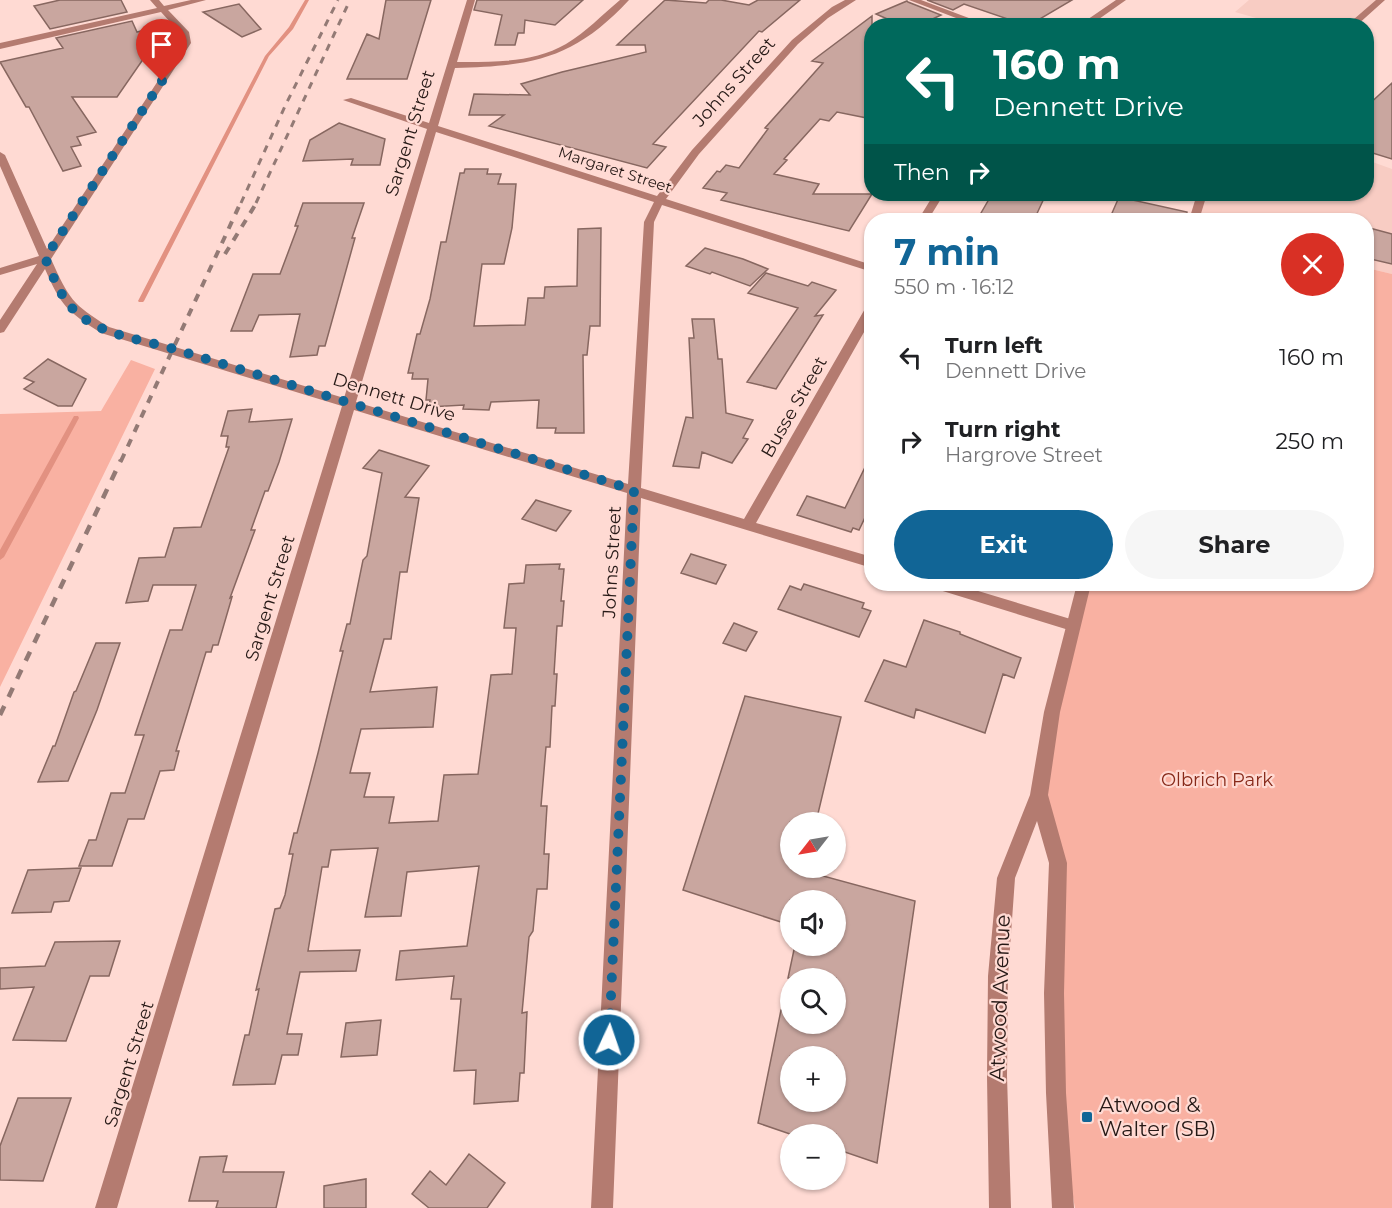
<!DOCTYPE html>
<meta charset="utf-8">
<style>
:root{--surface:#fff;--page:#f6f6f6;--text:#202124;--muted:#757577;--accent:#116596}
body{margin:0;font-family:Montserrat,sans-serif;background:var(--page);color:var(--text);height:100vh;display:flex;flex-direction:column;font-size:22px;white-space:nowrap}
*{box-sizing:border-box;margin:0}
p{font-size:20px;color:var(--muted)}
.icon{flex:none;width:33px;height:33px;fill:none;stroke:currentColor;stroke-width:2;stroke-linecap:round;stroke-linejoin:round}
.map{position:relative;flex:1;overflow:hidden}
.sheet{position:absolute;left:864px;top:213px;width:510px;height:378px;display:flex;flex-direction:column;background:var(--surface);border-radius:24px;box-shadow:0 2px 4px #0004}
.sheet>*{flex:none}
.top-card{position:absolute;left:864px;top:18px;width:510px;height:183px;border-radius:24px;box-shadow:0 2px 4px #0004;background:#00695c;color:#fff;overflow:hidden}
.needle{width:39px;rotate:239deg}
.tools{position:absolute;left:780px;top:812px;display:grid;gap:12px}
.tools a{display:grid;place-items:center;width:66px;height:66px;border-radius:50%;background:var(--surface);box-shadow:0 2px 4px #0004;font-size:30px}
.pin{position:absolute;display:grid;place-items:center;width:51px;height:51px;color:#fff;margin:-62px -26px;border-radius:50% 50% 50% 0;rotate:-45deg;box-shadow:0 0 6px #0007}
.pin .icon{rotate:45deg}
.me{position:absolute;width:66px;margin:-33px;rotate:3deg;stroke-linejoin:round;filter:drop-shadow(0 0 4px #0008)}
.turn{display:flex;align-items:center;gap:21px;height:126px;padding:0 30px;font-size:27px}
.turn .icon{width:78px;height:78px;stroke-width:2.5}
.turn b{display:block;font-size:42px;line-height:51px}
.then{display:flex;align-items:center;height:57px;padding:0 30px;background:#0003;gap:12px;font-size:22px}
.round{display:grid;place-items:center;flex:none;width:63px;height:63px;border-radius:32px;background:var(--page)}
.overview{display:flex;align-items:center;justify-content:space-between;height:102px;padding:0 30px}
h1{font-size:36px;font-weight:700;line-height:45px;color:var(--accent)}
.action{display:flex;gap:12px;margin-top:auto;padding:12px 30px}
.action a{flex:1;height:69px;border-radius:36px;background:var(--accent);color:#fff;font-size:24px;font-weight:700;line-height:69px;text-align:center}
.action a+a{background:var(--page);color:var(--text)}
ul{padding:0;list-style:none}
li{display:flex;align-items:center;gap:18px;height:84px;padding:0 30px}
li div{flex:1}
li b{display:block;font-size:22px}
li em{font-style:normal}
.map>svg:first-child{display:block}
.built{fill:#f8ccc3}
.green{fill:#f9b1a2}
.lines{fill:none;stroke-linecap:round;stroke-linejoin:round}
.stream{fill:#e29181;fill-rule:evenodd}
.building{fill:#c9a69f;stroke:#876760;stroke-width:1.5;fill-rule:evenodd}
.minor{fill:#b47b70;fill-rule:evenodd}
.tertiary{fill:#b47b70;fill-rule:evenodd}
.rail-far2{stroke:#937a75;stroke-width:3;stroke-dasharray:7 7;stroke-linecap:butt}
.rail-far1{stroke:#937a75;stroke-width:4;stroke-dasharray:8 8;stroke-linecap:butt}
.rail{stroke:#937a75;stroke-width:4.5;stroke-dasharray:10 10;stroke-linecap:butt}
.route{stroke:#116596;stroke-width:10;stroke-dasharray:0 18}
.poi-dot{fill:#116596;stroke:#ffdad3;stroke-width:2}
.labels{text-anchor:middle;stroke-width:4.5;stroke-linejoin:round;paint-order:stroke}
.far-street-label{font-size:15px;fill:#261916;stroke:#ffdad3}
.street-label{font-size:18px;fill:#261916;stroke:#ffdad3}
.park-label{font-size:18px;fill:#872919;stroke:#ffdad3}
.near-street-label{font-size:21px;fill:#261916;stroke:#ffdad3}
.near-poi-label{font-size:21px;fill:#261916;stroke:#ffdad3;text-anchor:start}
</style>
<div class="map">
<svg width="1392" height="1208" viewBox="0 0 1392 1208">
<rect width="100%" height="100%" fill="#ffdad3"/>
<!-- built -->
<path class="built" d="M1249,0H1381L1350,25H1281L1235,12Z
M1367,160L1392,169V274L1367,268L1366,220H1194L1202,194H1366Z"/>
<!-- green -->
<path class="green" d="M1367,268L1392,274V1208H1075L1058,1115V863L1042,772L1072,625L1084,584H1366Z
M131,360L155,369L0,687V414L101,411Z"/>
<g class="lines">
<!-- stream -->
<path class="stream" d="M305,0H309L293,29L269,56L144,301L143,302H139L138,301L265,56L289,27Z
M74,416H78L79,418L4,557L0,560V550Z"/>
</g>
<!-- building -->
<path class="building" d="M60,0H121L127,12L50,29L34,6Z
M386,0H431L407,79H347L367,34L379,39Z
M477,0H583L555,25L525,20L524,33H518L515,45H495L502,15L474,10Z
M665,0L706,3L709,0H721L749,5L758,0H800L762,32L759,31L653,144L666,147L647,168L489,126L504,115H469L474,94L530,95L521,84L562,72L646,52L645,45H617Z
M927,0H1072L1028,26L964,4L953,10Z
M907,1L908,2L941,15L918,26H903L876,14Z
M239,4L261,29L242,37L203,12Z
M872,16V119L837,112L829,121L820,119L784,159L787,160L774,174L819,184L813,194H872L849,231L721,200L727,193L703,188L717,171L720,172L726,165L739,168L768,129L765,128L823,63L812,61Z
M132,21L137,32L145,30L155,42L117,97H72L96,132L77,137L81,145L71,147L81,166L63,171L29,107H26L0,62L63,48L56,38Z
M1392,83V159L1366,151V107Z
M339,123L385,139L380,165H351L353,159L303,161L310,140Z
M465,169H488L487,174H501L498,184H516L512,228L504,264H482L474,326L525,325L528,298H544L545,287L577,286L578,229L601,228L600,326H590L587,355H583L584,433H555L556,428H537L539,400L491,402L489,410L463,409L464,405L429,407L430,400H426L428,379H412L413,373H408L417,334H420L430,299L441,242H446L460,173H464Z
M992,194H1046L1034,220L1003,215L1000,220H977Z
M1119,197L1187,212L1186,220H1109Z
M303,203H364L352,238H355L325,346H319L317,355L290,357L300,314L259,315L252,331H231L253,274H280L298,226H295Z
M1366,227L1392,234V264L1366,258Z
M705,248L743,259L768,269L750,286L712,272L710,274L686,266Z
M766,273L808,286L812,282L836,290L815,316L823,315L776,389L747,382L798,308L748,293Z
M692,319H714L718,359H722L726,413L753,420L743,438L748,439L732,463L702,452L699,468L673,466L686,417L693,418L689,338H694Z
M48,359L86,379L72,406H58L24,389L34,382L24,378Z
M252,409L249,422L292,419L279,462L268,491H265L251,530H255L230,598L232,597L218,645H213L211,652H206L176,751H179L174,770L160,771L144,819H128L112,866H79L89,840H96L111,793H125L144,735H135L170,630H182L196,585H153L148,601L126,603L139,558L165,557L174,528L201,527L229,447H226L228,436H221L228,411Z
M379,450L429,466L405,497L419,498L407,572H400L391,639H384L370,692L437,687L433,727L361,729L350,773H370L364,797H394L389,823L438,821L444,775L478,774L491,675L512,674L516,628H504L509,584L524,583L526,565L560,564L559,569H564L561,601H564L562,626H557L554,674H557L555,706H552L550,747H546L541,806H547L544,854H549L547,889H537L533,931L529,937L522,1013L527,1012L524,1073H520L518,1101L474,1104L476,1070L454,1071L461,999H451L454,976L396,980L400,951L467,946L479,866L407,872L401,916L365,917L378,848L331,850L328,867H322L308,951L360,950L356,971L300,972L287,1034H302L298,1055H282L275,1084L233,1085L245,1035H249L259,989L256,990L275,909L280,908L285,895L293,854H289L294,833H297L318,753L343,651H340L347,624H350L363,560L367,556L382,473L363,468Z
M872,453V503L859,530L853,528L851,532L797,515L807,496L845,508Z
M536,500L571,511L556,531L522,519Z
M691,554L726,565L716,584L681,573Z
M804,584L864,603L862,608L871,611L859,637L778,609L790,586L801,590Z
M924,620L960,632V634L1021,658L1014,678L1003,674L985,733L916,709L914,718L865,701L884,660L906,667Z
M734,623L757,632L746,651L723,643Z
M96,643H120L97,710L68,781L38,782L53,746H55L74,692L76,691Z
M745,696L841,717L816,822H790V867L915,901L877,1163L836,1149V1134H790L758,1123L781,1010L790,1011V1023H836V978H788L795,945H836V900H790V925L683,890ZM790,1056H836V1101H790Z
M81,868L69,901L54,902L51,912L12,913L28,870Z
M120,941L109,976H90L66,1041L13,1040L34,987L0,989V968L45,966L55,942Z
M381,1020L377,1055L341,1057L346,1023Z
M18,1098H71L43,1181L0,1180V1146Z
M469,1154L505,1183L487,1208H429L412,1194L430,1171L446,1185Z
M227,1156L223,1172H284L276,1208H216L218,1201H189L200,1157Z
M366,1179V1208H324V1186Z"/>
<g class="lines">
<!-- minor -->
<path class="minor" d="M150,0H159L164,6L191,0H206L168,10L189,32L191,43L51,259C69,299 72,304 109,327L344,398L427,129L343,100L351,98L429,123L467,0H475L457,62C493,62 533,63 566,44C586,32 602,15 620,0H629C574,59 533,66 455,68L438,126L657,196L692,150L792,40L832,7L845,0H856L828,18L798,44L699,154L666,199L872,265V272L662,205L654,222L641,488L744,519L866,307L872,304V318L756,523L872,557V568L641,498L613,1208H591L627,493L354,410L117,1208H95L342,406L101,333C67,311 61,306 45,269L4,332L0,333V320L37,264L0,275V268L39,256L0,166V152L5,155L47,249L183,43L182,35L161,12L0,49V43L157,8ZM436,132L654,202L644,222L628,484L356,402Z
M909,0H921L990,26H977Z
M1116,0H1126L1089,26H1078Z
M934,194H944L928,220H918Z
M931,584H955L1077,621L1080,625L1077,629L1072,631L933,588Z"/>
<!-- tertiary -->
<path class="tertiary" d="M1376,0H1385L1356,26H1346Z
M1197,194H1207L1199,220H1189Z
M1077,584H1091L1060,712L1048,795L1067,863L1064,993L1066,1093L1074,1208H1052L1046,1093L1044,993L1049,863L1037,821L1015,878L1008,976L1007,1076L1011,1208H989L987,1076L988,976L997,878L1030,795L1044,712Z"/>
<!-- rail-far2 -->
<path class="rail-far2" d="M241,203L286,104L338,0
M256,203L350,0"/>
<!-- rail-far1 -->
<path class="rail-far1" d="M225,254L257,202
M121,461L241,202"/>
<!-- rail -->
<path class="rail" d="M0,715L121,460"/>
</g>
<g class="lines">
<!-- route -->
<path class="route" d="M162,81L45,258C51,271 56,285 63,296C85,334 137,338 174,349L634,490L609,1040"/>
</g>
<!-- markers -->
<rect class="poi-dot" x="1081" y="1111" width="12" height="12" rx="3"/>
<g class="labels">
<!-- far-street labels -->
<g class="far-street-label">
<text transform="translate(615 170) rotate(18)" y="5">Margaret Street</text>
</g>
<!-- street labels -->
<g class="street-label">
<text transform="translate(734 82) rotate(-48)" y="6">Johns Street</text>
<text transform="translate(410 133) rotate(-73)" y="6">Sargent Street</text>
<text transform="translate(394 397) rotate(17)" y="6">Dennett Drive</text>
<text transform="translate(794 407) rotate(-60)" y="6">Busse Street</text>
<text transform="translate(612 562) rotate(-87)" y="6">Johns Street</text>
<text transform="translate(270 598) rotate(-73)" y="6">Sargent Street</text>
<text transform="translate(129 1064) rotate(-73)" y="6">Sargent Street</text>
</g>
<!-- park labels -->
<g class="park-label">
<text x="1217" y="786">Olbrich Park</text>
</g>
<!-- near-street labels -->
<g class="near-street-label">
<text transform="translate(1000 998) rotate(-88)" y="7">Atwood Avenue</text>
</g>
<!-- near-poi labels -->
<g class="near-poi-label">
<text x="1099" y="1112">Atwood &amp;<tspan x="1099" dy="24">Walter (SB)</tspan></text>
</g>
</g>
</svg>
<div class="tools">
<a><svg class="needle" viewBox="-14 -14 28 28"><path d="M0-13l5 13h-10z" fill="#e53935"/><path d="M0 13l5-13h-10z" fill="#757577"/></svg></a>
<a><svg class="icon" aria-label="sound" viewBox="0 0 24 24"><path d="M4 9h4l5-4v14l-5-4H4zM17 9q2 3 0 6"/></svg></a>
<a><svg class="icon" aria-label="search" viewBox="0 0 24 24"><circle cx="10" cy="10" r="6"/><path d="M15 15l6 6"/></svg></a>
<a>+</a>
<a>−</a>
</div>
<div class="pin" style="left:162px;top:81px;background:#d93025"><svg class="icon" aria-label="arrive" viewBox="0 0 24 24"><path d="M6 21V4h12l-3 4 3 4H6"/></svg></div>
<svg class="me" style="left:609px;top:1040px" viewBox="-20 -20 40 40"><circle r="17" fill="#116596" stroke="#fff" stroke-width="3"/><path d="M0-11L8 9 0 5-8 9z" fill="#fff"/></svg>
<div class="top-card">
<div class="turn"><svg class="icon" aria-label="left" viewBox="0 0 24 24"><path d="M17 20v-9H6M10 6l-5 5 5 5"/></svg><div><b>160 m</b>Dennett Drive</div></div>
<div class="then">Then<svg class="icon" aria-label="right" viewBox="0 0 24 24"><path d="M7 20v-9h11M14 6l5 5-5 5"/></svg></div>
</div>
<section class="sheet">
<div class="overview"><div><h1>7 min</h1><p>550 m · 16:12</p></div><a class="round" style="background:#d93025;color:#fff"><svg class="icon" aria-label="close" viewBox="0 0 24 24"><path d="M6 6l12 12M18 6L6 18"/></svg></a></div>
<ul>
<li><svg class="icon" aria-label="left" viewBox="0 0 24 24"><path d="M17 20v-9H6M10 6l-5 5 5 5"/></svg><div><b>Turn left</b><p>Dennett Drive</p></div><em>160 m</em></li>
<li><svg class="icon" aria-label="right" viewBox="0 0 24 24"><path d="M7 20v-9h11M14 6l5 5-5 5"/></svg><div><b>Turn right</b><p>Hargrove Street</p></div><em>250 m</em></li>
</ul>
<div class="action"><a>Exit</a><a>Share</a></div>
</section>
</div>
